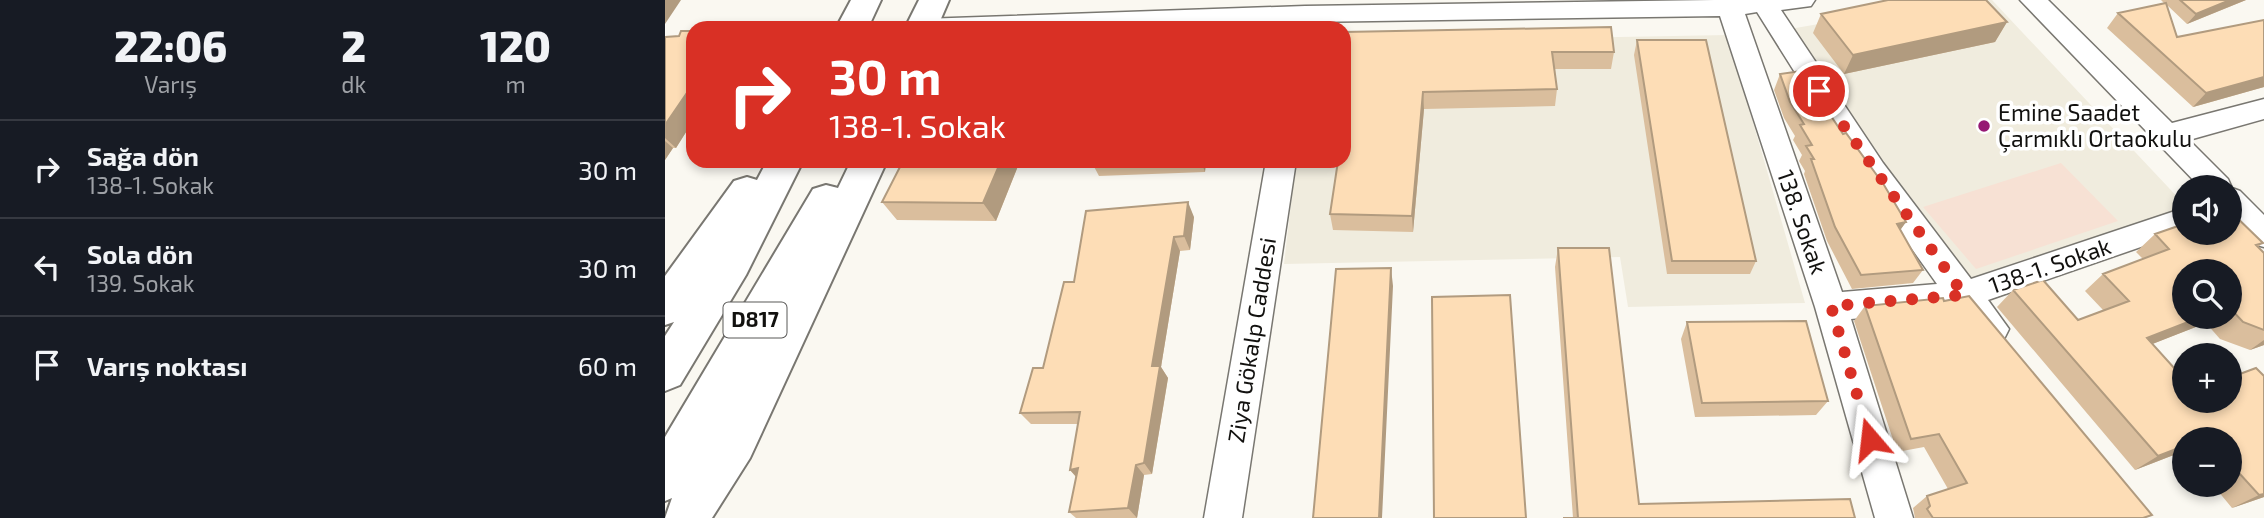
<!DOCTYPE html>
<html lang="tr">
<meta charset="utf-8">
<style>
:root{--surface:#171b24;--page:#242831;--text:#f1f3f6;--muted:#9ea1a6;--line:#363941}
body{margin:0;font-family:"Exo 2",sans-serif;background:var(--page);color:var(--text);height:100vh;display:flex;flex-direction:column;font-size:26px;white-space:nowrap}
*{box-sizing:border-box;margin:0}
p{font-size:23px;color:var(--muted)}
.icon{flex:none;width:38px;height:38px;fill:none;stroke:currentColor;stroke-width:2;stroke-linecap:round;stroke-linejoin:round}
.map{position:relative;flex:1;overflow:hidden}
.side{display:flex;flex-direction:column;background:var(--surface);width:665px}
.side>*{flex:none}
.guide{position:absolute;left:21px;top:21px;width:665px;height:147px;border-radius:21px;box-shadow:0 4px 10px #0003;background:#d93025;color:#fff;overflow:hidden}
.tools{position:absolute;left:1507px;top:175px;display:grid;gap:14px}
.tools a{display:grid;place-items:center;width:70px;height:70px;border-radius:50%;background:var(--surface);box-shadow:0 4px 10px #0003;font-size:35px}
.pin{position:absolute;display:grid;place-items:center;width:60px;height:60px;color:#fff;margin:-30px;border:4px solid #fff;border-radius:50%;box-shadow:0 2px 7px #0007}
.me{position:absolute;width:77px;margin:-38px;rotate:343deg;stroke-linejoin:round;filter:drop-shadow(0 0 5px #0008)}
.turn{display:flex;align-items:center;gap:24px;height:147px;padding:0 28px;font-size:32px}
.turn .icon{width:91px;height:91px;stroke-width:2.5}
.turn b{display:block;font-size:49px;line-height:60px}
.eta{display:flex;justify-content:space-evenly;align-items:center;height:119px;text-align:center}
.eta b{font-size:42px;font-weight:800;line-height:49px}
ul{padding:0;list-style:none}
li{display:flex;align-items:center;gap:21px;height:98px;padding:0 28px;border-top:2px solid var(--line)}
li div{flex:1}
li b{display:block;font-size:26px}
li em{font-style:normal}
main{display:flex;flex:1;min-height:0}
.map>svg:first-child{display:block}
.built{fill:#f0ecde}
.green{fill:#f7e1d4}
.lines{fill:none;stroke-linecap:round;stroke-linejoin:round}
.minor-casing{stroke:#797771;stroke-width:3}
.highway-casing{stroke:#797771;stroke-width:4}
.minor{fill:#fff;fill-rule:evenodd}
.highway{fill:#fff;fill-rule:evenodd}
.wall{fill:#dabe9d;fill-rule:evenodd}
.shaded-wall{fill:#b19b7f}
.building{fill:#fdddb6;stroke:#b19b7f;stroke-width:2}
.route{stroke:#d93025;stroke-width:12;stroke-dasharray:0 21.6}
.poi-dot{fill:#951973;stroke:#fff;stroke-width:2.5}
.labels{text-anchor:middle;stroke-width:7;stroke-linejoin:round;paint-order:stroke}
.shield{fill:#fff;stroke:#595857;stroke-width:2}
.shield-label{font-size:21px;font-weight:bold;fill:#12110f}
.poi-label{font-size:23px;fill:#12110f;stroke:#fff;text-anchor:start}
.street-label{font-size:23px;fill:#12110f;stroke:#fff}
</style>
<main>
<section class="side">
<div class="eta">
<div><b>22:06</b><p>Varış</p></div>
<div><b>2</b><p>dk</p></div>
<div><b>120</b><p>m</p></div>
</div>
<ul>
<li><svg class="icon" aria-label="right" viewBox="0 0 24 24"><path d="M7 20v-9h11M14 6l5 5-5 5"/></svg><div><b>Sağa dön</b><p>138-1. Sokak</p></div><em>30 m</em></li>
<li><svg class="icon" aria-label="left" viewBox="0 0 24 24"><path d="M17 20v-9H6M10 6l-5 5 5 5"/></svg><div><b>Sola dön</b><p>139. Sokak</p></div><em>30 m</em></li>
<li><svg class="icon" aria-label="arrive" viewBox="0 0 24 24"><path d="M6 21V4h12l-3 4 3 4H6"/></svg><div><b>Varış noktası</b></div><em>60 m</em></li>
</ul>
</section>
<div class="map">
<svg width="1599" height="518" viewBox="0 0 1599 518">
<rect width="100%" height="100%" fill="#faf8f1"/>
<!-- built -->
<path class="built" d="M1291,0H1327L1519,204V210L1308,288L1136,49L1125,29Z
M1063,35L1140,303L963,307L955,257L619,264L631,161H679V42Z"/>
<!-- green -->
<path class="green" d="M1396,163L1453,221L1311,269L1258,207Z"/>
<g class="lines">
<!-- minor casing -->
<g class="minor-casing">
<path id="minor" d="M1049,0H1150L1146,6L1116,10L1218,163L1306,279L1519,208V232L1323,300L1344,329L1339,339C1313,348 1306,327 1292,309L1186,319L1248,518H1210L1150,307L1055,16L640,22L488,28H244L248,22L257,19L640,6ZM1092,12L1197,179L1272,284L1177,292L1080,14Z
M1355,0H1383L1507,123L1599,99V119L1524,140L1563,179L1567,188L1575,191L1599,215V247L1588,244L1564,219V187H1535Z
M601,161H631L577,518H539Z"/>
</g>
<!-- highway casing -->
<g class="highway-casing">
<path id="highway" d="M186,0H216L203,28H171Z
M254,0H284L272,28H240Z
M102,161H138L81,275L15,385L0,391V336L9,322L0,325V276L69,181L82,177L92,180Z
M186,161H222L85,458L47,518H0L7,498L0,501V437L148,189L161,185L173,188Z"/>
</g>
<!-- minor -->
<use href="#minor" class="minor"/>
<!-- highway -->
<use href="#highway" class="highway"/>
</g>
<!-- wall -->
<path class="wall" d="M1496,0H1581L1522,24L1502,5L1512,37L1599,87L1528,107L1442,28L1453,13L1499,3Z
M1156,14L1342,22L1330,42L1179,74L1148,33Z
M28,31V121L11,148H8L0,160V37L14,36Z
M679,32L949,52L946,69H889L892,89L890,106L759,109L748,232L668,230L665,214L681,111H679Z
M972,40L1091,261L1085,274H1002L969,55Z
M1115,74L1178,134L1241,222L1235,230L1258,270L1248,283L1187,289L1162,241L1139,174L1140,171L1134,161L1137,155L1128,140L1130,136L1119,118L1109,90Z
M355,161L331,221L232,220L217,202Z
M426,161H541L540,172L434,176Z
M1564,210L1598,243L1593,247L1599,253V345L1585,350L1555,339L1541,323L1487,344L1519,379V401H1564V378L1591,368L1599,376V497L1567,508L1548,485H1564V439H1519V451L1470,470L1332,307L1348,290L1378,280L1413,320L1438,310L1420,291L1438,274L1478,259L1471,252L1490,234L1519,224V233H1564ZM1519,271H1564V317H1519Z
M529,217L525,250L515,251L496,367L503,378L487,474L479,475L472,518H411L404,512L411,477L405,470L413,424H366L355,413L378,368L409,282Z
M893,248L974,504L1190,518H908L890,267Z
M1279,301L1481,518H1250L1248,508L1262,496L1283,489L1259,447L1232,452L1189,321L1200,306Z
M1022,322L1163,401L1151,415L1030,417L1016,339Z"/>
<!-- shaded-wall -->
<path class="shaded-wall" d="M0,0H16L0,24Z
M1565,0H1581L1522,24L1531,14Z
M1342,22L1330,42L1179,74L1188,55Z
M1599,77V87L1528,107L1541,93Z
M28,84V121L11,148L0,138V125Z
M758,92L759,109L748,232L747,216Z
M0,141L8,148L0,160Z
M336,161H355L331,221L318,203Z
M536,161H541L540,172Z
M523,202L529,217L525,250L519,236Z
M1241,222L1231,236L1232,224Z
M509,237L515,251L496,367L503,378L487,474L479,463L487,366Z
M726,268L728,286L717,518H714Z
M1536,317H1549L1541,323L1462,354L1482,338Z
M1599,340V345L1585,350Z
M1519,446V451L1470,470L1493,456Z
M471,465L479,475L472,518L463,508Z
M413,468L415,481L405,470Z
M1599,494V497L1567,508L1594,495Z"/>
<!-- building -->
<path class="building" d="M1223,0H1321L1342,22L1188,55L1156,14Z
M1515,0H1565L1531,14Z
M1501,3L1512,37L1599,20V77L1541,93L1453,13Z
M298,22H352L350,28H295Z
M946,27L949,52H887L892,89L758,92L747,216L665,214L673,161H679V125L684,94H679V32Z
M16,31H28V84L0,125V37L14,36Z
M972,40H1041L1091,261H1007Z
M1136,71L1178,134L1181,133L1219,185L1241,222L1232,224L1258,270L1196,275L1170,227L1146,159H1149L1141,146L1147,145L1135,125L1139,124L1125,102L1115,74Z
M238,161H336L318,203L217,202Z
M523,202L519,236L509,237L487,366H495L479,463L471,465L463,508L404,512L413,468L405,470L415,412L355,413L368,368H378L399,282H409L421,211Z
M1564,210L1598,243L1591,245L1599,253V330L1578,322L1564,307V271H1519V317H1536L1482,338L1519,379V401H1564V378L1591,368L1599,376V494L1594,495L1564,462V439H1545L1542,437L1535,439H1519V446L1493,456L1348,290L1378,280L1413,320L1464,301L1438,274L1504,249L1490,234L1519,224V233H1564Z
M893,248H944L974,504L1185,499L1190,518H898H913Z
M726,268L714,518H648L671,269Z
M845,295L861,518H769L767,297Z
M1304,296L1487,515L1478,518H1268L1262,509L1265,506L1262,496L1302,483L1274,434L1246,439L1200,306L1278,298L1279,301Z
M1141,321L1163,401L1037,403L1022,322Z"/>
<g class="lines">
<!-- route -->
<path class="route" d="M1154,91L1299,295L1166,306L1205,439"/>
</g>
<!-- markers -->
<circle class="poi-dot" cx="1319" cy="126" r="7"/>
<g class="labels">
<!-- shield labels -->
<rect class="shield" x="58.5" y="302.5" width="63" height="35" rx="5"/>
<g class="shield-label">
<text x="90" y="327">D817</text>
</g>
<!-- poi labels -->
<g class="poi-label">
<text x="1333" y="121">Emine Saadet<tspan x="1333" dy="26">Çarmıklı Ortaokulu</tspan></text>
</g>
<!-- street labels -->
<g class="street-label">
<text transform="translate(1137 222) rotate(71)" y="8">138. Sokak</text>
<text transform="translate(1385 266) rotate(-19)" y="8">138-1. Sokak</text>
<text transform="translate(587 340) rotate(-81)" y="8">Ziya Gökalp Caddesi</text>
</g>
</g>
</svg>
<div class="tools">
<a><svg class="icon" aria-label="sound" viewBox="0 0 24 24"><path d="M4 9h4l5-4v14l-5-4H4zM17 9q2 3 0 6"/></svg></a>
<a><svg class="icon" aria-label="search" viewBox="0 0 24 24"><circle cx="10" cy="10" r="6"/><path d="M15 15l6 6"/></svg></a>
<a>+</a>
<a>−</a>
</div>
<div class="pin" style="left:1154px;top:91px;background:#d93025"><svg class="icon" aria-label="arrive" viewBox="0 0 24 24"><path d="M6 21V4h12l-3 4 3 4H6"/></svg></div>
<svg class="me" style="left:1205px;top:439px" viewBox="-20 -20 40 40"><path d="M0-17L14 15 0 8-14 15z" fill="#d93025" stroke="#fff" stroke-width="4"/></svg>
<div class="guide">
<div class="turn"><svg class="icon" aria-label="right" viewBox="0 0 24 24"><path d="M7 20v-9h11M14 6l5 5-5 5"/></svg><div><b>30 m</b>138-1. Sokak</div></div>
</div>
</div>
</main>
